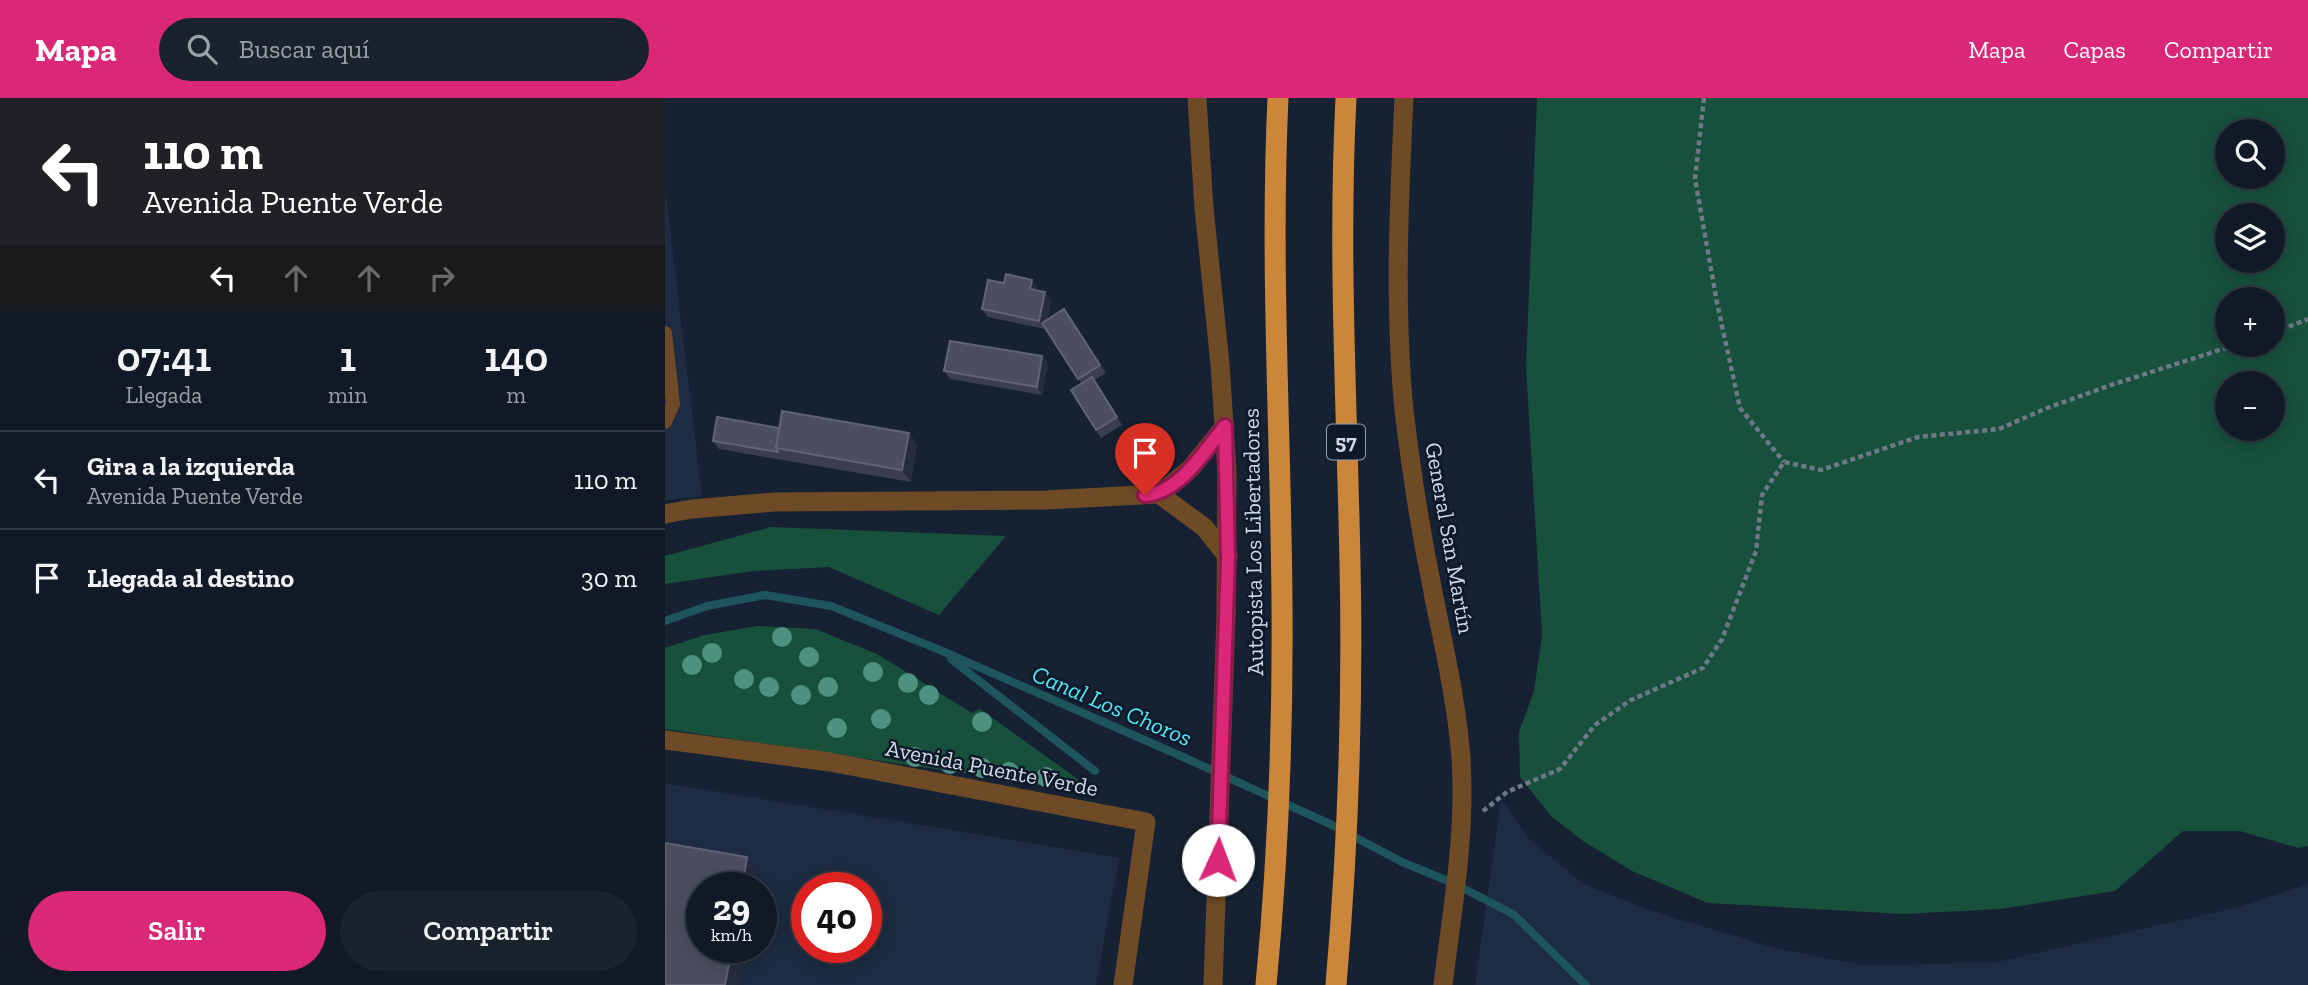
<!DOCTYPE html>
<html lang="es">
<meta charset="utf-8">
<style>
:root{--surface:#101a26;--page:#19232e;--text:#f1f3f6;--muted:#9ca1a7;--line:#303843;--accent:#db2777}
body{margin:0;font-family:"Zilla Slab",serif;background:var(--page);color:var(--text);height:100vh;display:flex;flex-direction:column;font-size:26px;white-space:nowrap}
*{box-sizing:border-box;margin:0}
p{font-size:23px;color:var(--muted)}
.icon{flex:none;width:38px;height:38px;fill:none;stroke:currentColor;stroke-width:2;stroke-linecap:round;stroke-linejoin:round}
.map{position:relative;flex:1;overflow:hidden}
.sheet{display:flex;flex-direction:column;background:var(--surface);width:665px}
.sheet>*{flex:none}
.top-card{background:#202124;color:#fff;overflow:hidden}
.fabs{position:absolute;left:1550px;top:21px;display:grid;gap:14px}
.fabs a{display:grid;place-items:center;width:70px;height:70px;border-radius:50%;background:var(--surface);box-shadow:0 4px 18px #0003,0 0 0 2px var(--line);font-size:35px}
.speed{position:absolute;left:21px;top:774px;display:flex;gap:14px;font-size:35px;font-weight:700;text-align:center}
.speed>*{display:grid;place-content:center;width:91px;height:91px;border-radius:50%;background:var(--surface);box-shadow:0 4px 18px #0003,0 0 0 2px var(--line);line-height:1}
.speed small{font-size:18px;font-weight:400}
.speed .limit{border:10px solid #d22;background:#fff;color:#111}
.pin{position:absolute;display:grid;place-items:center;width:60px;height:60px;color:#fff;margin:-72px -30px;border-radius:50% 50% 50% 0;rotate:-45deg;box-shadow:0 0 7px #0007}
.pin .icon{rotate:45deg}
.me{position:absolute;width:77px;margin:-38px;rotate:2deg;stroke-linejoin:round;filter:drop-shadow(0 0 5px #0008)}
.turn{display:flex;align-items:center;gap:24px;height:147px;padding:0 28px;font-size:32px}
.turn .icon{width:91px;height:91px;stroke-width:2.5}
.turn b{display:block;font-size:49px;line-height:60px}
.lanes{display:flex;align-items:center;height:66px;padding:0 28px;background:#0003;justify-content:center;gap:35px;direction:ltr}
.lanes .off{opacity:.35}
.eta{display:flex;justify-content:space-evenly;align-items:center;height:119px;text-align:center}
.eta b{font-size:42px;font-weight:600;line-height:49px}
.cta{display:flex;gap:14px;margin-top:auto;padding:14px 28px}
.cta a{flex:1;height:80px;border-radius:42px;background:var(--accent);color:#fff;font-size:28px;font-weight:600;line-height:80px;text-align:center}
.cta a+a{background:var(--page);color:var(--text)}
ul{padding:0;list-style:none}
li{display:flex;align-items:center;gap:21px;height:98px;padding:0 28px;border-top:2px solid var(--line)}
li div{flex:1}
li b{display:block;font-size:26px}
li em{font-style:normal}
header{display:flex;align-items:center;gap:42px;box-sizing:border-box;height:98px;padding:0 35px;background:var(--accent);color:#fff}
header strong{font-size:33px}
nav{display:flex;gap:38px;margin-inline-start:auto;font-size:24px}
.search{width:490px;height:63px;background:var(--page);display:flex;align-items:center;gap:18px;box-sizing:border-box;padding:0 24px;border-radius:38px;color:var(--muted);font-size:26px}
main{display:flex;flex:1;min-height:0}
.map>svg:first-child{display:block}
.built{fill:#1d2c42;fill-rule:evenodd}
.green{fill:#17513c;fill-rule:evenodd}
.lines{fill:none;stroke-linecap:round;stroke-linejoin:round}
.stream{stroke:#1d555a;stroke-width:8}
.path{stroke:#6e7887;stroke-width:4.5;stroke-dasharray:5 3.5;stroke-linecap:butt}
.service{stroke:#6e4a26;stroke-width:14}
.minor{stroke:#6e4a26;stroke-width:19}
.tertiary{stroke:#6e4a26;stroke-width:19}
.motorway{stroke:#cc863a;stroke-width:21}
.tree{fill:#4d927f}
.wall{fill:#3b3d51}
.shaded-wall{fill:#262b3e}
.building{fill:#4b4e61;stroke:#606376;stroke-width:2}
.route-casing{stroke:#8e194d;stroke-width:18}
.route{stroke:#db2777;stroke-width:12}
.labels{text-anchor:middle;stroke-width:5;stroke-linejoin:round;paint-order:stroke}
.shield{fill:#0d1829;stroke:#969fad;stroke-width:2}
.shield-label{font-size:21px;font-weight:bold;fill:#d1d9e5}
.street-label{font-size:23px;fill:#d1d9e5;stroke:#0d1829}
.water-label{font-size:24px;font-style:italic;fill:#52e9f6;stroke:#0d1829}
</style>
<header>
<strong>Mapa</strong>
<div class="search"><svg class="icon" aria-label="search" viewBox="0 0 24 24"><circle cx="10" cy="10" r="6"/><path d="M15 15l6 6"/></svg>Buscar aquí</div>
<nav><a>Mapa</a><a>Capas</a><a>Compartir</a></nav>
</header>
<main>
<section class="sheet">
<div class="top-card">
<div class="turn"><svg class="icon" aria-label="left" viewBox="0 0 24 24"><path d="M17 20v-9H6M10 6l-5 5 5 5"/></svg><div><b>110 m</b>Avenida Puente Verde</div></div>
<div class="lanes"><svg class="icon" aria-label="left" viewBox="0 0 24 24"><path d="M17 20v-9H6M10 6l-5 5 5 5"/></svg><svg class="icon off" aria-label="ahead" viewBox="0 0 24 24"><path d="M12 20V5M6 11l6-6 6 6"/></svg><svg class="icon off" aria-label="ahead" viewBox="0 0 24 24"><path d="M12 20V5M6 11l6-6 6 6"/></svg><svg class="icon off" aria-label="right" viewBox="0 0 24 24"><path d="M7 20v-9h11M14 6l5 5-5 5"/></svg></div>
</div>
<div class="eta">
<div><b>07:41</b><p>Llegada</p></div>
<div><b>1</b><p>min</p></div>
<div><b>140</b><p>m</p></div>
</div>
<ul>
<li><svg class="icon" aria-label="left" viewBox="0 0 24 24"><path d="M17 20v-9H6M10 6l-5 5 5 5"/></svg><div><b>Gira a la izquierda</b><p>Avenida Puente Verde</p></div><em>110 m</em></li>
<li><svg class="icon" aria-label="arrive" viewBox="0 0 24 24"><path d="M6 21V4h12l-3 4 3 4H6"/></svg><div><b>Llegada al destino</b></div><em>30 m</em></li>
</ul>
<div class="cta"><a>Salir</a><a>Compartir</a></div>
</section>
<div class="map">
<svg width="1643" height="887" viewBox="0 0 1643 887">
<rect width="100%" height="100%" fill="#162233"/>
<!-- built -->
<path class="built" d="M0,89L37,398L0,402Z
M0,685L454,760L431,887H0ZM37,789H96V849H37ZM142,789H201V849H142Z
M836,701L863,740L917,785L980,811L1110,850L1201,868L1332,864L1578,808L1643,786V887H810Z"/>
<!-- green -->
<path class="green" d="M872,0H1643V748L1633,750L1575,733H1518L1450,793L1335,811L1238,816L1043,805L967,773L918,743L886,718L855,679L854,634L869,593L877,537L861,269ZM1563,33H1608V79H1563ZM1563,117H1608V163H1563ZM1563,201H1608V247H1563ZM1563,285H1608V331H1563Z
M106,429L341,438L274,517L164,469L88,473L0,486V458Z
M92,528L150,531L212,556L307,615L315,611L432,695L0,631V550L40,537Z"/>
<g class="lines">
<!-- stream -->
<path class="stream" d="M0,523L42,508L100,497L166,508L275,552L518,659L665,726L737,764L788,785L848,816L921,887
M286,561L430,673"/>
<!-- path -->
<path class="path" d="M1039,0L1030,81L1052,205L1075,310L1119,364
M1608,235L1643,221
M818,713L842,694L895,671L930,627L966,602L1038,570L1057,541L1091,453L1097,397L1119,364L1156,372L1253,339L1334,331L1382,310L1449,286L1570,247"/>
<!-- service -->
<path class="service" d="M0,235L8,306L0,324"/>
<!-- minor -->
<path class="minor" d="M494,396L539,429L563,459
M0,416L27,411L109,404L381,402L494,396L526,370L560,328
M0,642L165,664L481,724L458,887"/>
<!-- tertiary -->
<path class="tertiary" d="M532,0L539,110L555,266L562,373L561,520L548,887
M739,0C734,103 729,208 739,312C746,371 755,430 767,489C778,546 792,603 796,661C801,736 787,813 778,887"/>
<!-- motorway -->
<path class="motorway" d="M601,887C613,761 618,634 617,507C616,338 605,169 613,0
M671,887C683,747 688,605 685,465C682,310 673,155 681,0"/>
</g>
<!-- trees -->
<g class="tree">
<circle cx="117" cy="539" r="10"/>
<circle cx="47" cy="555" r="10"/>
<circle cx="144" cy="559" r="10"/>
<circle cx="27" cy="567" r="10"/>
<circle cx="208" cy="574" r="10"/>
<circle cx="79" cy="581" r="10"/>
<circle cx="243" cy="585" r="10"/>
<circle cx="104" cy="589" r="10"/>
<circle cx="163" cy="589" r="10"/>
<circle cx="136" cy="597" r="10"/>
<circle cx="264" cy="597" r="10"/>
<circle cx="216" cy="621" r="10"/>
<circle cx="317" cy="624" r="10"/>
<circle cx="172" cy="630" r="10"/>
<circle cx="250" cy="659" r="10"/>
<circle cx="285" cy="666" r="10"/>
<circle cx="317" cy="670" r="10"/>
<circle cx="344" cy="674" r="10"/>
<circle cx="381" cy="679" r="10"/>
</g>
<!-- wall -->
<path class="wall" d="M373,190L372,192L386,202L382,223L399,211L441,275L429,282L457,327L436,340L431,332L417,286L380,230V231L323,219L317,211Z
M377,258L383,266L377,297L285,281L279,273Z
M114,330L252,346L246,384L54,351L48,343Z"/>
<!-- shaded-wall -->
<path class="shaded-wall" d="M367,182L373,190L371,199L365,191Z
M380,194L386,202L380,231L374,223Z
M377,258L383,266L377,297L372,289Z
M244,335L252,346L246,384L237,372Z
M82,759L92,774L90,789H77Z
M67,849H80L74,887H60Z"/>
<!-- building -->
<path class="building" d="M341,176L367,182L365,191L380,194L374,223L317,211L323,182L339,185Z
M399,211L435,267L413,281L377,225Z
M285,243L377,258L372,289L279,273Z
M427,279L452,319L431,332L406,292Z
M117,313L244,335L237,372L111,350Z
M52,319L114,330L111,350L113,354L48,343Z
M0,745L82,759L77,789H37V849H67L60,887H0Z"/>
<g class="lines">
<!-- route casing -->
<g class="route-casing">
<path id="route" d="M480,397C514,395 539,354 560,328L563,459L553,762"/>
</g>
<!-- route -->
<use href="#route" class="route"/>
</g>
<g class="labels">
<!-- shield labels -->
<rect class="shield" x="662" y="326.5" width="38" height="35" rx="5"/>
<g class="shield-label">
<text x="681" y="351">57</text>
</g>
<!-- street labels -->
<g class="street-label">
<text transform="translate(785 440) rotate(80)" y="8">General San Martín</text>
<text transform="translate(588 444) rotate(-91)" y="8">Autopista Los Libertadores</text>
<text transform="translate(327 670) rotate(11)" y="8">Avenida Puente Verde</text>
</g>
<!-- water labels -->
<g class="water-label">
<text transform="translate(447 608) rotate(23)" y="8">Canal Los Choros</text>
</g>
</g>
</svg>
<div class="fabs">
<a><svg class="icon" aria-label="search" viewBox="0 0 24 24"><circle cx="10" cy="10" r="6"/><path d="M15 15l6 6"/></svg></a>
<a><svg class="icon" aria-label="layers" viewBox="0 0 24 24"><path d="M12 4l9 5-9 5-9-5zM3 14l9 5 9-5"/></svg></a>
<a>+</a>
<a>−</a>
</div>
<div class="speed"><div>29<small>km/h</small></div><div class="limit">40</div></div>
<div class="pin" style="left:480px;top:397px;background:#d93025"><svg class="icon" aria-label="arrive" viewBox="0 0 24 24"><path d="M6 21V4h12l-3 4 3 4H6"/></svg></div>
<svg class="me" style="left:553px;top:762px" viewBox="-20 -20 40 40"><circle r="19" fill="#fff"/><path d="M0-13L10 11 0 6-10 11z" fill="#db2777"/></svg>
</div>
</main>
